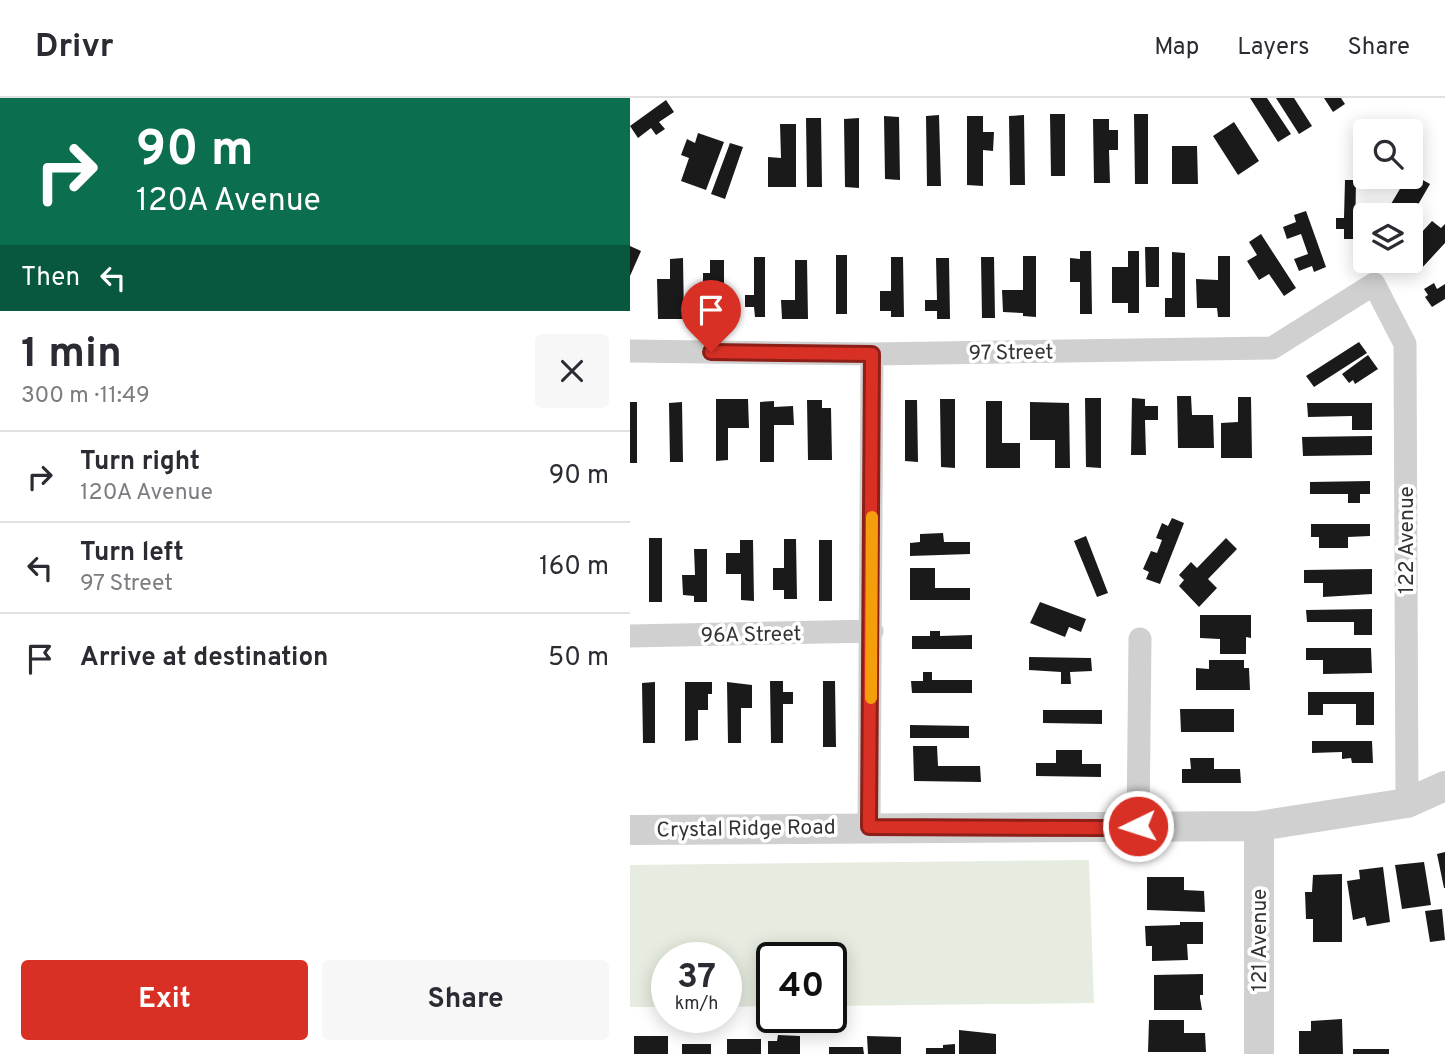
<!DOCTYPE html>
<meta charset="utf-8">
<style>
:root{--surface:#fff;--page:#f7f7f7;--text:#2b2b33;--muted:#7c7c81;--line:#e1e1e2;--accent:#d93025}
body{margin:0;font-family:Overpass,sans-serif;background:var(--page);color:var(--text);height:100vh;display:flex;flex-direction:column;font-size:26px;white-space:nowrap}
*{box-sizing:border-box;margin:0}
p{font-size:23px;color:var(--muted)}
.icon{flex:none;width:38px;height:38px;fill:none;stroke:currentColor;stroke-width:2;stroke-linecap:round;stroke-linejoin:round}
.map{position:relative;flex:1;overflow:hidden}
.details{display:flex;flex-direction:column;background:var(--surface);width:630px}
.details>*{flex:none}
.hud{background:#0b6e4f;color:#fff;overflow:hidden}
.tools{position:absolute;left:723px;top:21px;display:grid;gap:14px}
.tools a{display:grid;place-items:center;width:70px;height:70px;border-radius:7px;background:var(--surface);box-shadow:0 4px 18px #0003;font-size:35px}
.speed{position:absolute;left:21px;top:844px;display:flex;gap:14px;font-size:35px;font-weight:700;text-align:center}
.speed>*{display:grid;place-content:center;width:91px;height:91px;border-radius:50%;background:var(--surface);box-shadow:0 4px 18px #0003;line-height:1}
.speed small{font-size:18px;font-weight:400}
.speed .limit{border:4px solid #111;border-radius:10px;background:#fff;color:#111}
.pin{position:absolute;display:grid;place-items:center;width:60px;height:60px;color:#fff;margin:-72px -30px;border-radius:50% 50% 50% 0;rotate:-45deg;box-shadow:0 0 7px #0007}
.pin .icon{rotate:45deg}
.me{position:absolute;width:77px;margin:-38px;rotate:266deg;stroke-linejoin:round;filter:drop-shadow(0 0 5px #0008)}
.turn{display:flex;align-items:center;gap:24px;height:147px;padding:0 21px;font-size:32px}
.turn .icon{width:91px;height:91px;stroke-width:2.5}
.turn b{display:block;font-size:49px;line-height:60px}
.then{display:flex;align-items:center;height:66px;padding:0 21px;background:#0003;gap:14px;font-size:26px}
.round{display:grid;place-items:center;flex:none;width:74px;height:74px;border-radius:7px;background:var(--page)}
.headline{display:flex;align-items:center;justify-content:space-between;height:119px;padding:0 21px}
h1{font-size:42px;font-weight:700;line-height:52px}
.primary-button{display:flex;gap:14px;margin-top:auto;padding:14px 21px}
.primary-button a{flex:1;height:80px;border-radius:7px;background:var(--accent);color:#fff;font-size:28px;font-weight:700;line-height:80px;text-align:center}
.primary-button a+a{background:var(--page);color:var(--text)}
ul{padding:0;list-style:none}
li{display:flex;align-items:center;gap:21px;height:91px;padding:0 21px;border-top:2px solid var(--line)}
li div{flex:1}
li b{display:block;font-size:26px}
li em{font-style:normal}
header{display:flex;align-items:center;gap:42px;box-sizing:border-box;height:98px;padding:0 35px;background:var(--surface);border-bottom:2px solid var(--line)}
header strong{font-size:33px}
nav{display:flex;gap:38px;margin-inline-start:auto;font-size:24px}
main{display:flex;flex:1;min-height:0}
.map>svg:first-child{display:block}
.green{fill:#e6ecdf}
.building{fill:#1a1a1a}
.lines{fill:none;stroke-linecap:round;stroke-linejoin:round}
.minor{stroke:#d0d0d0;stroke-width:23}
.tertiary{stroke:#d0d0d0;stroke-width:30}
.route-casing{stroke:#8d1f18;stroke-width:18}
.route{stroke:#d93025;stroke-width:12}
.slow{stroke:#f59e0b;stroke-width:12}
.labels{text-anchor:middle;stroke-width:7;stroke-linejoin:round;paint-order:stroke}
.street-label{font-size:21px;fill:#333;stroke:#fff}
</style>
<header>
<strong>Drivr</strong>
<nav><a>Map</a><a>Layers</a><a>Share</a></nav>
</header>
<main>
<section class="details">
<div class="hud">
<div class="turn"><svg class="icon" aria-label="right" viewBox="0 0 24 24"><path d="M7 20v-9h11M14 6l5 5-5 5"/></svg><div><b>90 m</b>120A Avenue</div></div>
<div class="then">Then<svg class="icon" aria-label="left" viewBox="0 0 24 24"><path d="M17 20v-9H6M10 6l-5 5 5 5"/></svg></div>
</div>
<div class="headline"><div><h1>1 min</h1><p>300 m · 11:49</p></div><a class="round"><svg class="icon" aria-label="close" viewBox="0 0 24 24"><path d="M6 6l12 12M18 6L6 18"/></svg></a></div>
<ul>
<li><svg class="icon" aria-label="right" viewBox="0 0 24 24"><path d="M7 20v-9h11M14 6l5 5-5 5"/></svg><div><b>Turn right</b><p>120A Avenue</p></div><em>90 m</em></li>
<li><svg class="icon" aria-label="left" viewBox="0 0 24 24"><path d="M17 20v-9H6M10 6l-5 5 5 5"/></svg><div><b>Turn left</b><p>97 Street</p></div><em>160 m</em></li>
<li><svg class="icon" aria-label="arrive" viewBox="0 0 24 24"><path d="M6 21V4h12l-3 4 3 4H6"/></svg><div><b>Arrive at destination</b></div><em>50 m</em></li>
</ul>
<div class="primary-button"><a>Exit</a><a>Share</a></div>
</section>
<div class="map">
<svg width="815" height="956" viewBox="0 0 815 956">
<rect width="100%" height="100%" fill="#fff"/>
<!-- green -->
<path class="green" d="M459,762L464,905L201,908V859H142V908L96,909V859H37V909H0V767Z"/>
<!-- building -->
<path class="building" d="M620,0H637L661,36L648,44Z
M646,0H664L682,28L669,36Z
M694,0H711L715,6L703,14Z
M36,2L44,14L29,24L35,31L26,37L21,30L8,40L0,28Z
M420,16H435V78H421Z
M504,16H518V86H505Z
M309,17L311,88H297L296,18Z
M394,17L395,87H380L379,18Z
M254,18L269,19L270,82L255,81Z
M337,18H353V34H364L363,53L353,52V88L337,87Z
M176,20H191L192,89H177Z
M229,20V90L215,89L214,21Z
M463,21H479V32H488V52H479L480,85H464Z
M604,24L629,63L608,77L583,38Z
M150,26H166V89H138V59L151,60Z
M68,35L94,44L76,92L51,83L59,60L51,57L57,41L65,45Z
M100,45L113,49L95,101L81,96Z
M542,48H567L568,86H542Z
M780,75L800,86L782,117H760L765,109L761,106L777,79H780Z
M715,82H726L725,141H714V131H706V120H714Z
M676,113L696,169L684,174L682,168L669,173L664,161L678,156L671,136L657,141L653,129L666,124L664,117Z
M802,123L811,130L815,126V145L790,172L781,164L788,155L780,147Z
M631,136L666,190L654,198L639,176L629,182L617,163L627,157L619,144Z
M0,148L11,153L0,178Z
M515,149H529V189H516Z
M450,153H461L462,216H450V184H440V160L450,161Z
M498,153H509V215H498V205H482V169H498Z
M542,154L555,155V219H535V200H542Z
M206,157H217V216H206Z
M393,158H406V219L393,218V215L373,214L372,192H393Z
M588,158H600V219H588L587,210H567L566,181L588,182Z
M124,159H135V219H125L124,209H115V197H124Z
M261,159H273L274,219H261V213H250V193H261Z
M351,159H364L365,220H352Z
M53,160L54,221H28L27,181H40V161Z
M306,160H319L320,221H307V213H295V202H307Z
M80,162H94V224H81V193H73V175H80Z
M165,162H177L178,221H152L151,202H165Z
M804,185L807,191L815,186V201L802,209L795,199L798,197L794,191Z
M729,244L737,255L684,289L676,278Z
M738,257L748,271L725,286L723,282L719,285L712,276Z
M547,298H561L562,317H583L584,350H548Z
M608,299H621L622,360H591V325L608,324Z
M455,300H471V370L456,369Z
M502,300L515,301V308H528V322H515L516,357H501Z
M86,301H118L119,330H98V362L86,363Z
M310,301H325V370L311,369Z
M177,302H192V310H201L202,362H178Z
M275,302H287L288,364L275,363Z
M144,303V309L163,308L164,327H144V364H130V304Z
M356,303H372V345H390V370H356Z
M0,304H7V365H0Z
M52,304L53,364H40L39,305Z
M400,304L439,305L440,370H425V342H400Z
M677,305H742V332H722V318L678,319Z
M742,338V357L673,358L672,339Z
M740,383V396H730V405H718V396H680V384Z
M542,420L554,425L530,486L516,481L519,474L513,471L521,453L527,455L532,442L526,440L532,425L538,428Z
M681,426H740V438L718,439V450H689V439H681Z
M313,435L314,444H340V456L280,458V445L290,444V436Z
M456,438L478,495L467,499L444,443Z
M19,440H32V504H19Z
M596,440L607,451L578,481L587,490L569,509L549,488L554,482L549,477L561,464L567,470Z
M154,441H166L167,501H154V492H143V470H154Z
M110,442H123L124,503L111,502V476H96V455H110Z
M189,442H202V503H189Z
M64,451H77V504H64V498L53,497L52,477H65Z
M280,470H305V490H340V502H280Z
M742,471V496L693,499V485H674V472Z
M410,504L456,521L451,534L439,529L435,539L400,525Z
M742,511V537H724V524H677L676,512Z
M570,517H621V540L616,539V556H590V541L570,540Z
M300,533H310V538L342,537V551H282V538H300Z
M676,550H741L742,575L693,576V562H676Z
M399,559L461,560L462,573L440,574L441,586H431V574L399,572Z
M579,562H614V570H619L620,592H566V570L579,571Z
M293,574H302V582H342V595H282L281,583H293Z
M140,583H153V594H163V606H153V645H141Z
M193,583H205L206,649H193Z
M25,584V645H13L12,585Z
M55,584H82V596H78V612H68V642L55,643Z
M97,584L122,587V610H111V645H98Z
M678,594H744V627H726V606H693V617H678Z
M550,611H604V634H551Z
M413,612H472V626L413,625Z
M280,627L339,628V640H280Z
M682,643H742L743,665H722L721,660L712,661V654L682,655Z
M283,648H307L308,668H350L351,684L284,683Z
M426,652H452V666H471V679L406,678V665H426Z
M560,660H584V671H610L611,685H552V671H561Z
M815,754V790H814L807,756Z
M794,764L801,807L772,811L765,767Z
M753,769L760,824L737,828L735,819L723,822L717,783L730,781L729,772Z
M712,776V844H683V821H676L675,794H682L683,777Z
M517,779H554V792L574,793L575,814L517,812Z
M812,811L815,842L800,844L795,813Z
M550,824H573V846H557L558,862L522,863V848H516L515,828L550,827Z
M573,876V897H570V900L572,912H524V877Z
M712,921L713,956H669V933H681V923Z
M519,922H554V935H575L576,954H518Z
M329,932L366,936V956H329Z
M148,937L170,938V956H138V943H147Z
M4,938H38V956H4Z
M237,938L271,939V956H238Z
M97,941H131V956H97Z
M52,946H81V956H52Z
M325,946V956H296V950H313V947Z
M199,949H233L234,956H199Z
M723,951H759V956H723Z"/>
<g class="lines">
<!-- minor -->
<path class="minor" d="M0,253L242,256L642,250L744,186L775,246L777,705
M0,538L242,533
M508,728L510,541
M239,729L242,256"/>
<!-- tertiary -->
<path class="tertiary" d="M629,728V956
M0,732L629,728L777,705L815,688"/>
</g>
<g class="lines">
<!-- route casing -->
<g class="route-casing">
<path id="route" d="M81,254L242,256L239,729L473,730L508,728"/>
</g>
<!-- route -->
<use href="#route" class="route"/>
<!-- slow -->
<path class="slow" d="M241,600L242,419"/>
</g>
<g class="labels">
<!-- street labels -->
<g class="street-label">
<text transform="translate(381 254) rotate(-1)" y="7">97 Street</text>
<text transform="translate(776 442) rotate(-90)" y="7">122 Avenue</text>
<text transform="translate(121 536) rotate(-1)" y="7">96A Street</text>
<text transform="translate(116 730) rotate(-1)" y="7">Crystal Ridge Road</text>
<text transform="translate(629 842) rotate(-90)" y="7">121 Avenue</text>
</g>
</g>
</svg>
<div class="tools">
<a><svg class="icon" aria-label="search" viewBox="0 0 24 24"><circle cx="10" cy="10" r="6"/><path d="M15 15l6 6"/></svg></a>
<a><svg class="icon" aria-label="layers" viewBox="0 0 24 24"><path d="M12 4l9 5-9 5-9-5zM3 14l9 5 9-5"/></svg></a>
</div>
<div class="speed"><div>37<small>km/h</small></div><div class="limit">40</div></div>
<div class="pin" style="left:81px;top:254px;background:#d93025"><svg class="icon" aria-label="arrive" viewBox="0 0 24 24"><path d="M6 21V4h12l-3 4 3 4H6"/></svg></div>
<svg class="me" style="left:508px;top:728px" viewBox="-20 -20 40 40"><circle r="17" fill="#d93025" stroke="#fff" stroke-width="3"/><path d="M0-11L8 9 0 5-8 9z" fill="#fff"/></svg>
</div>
</main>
